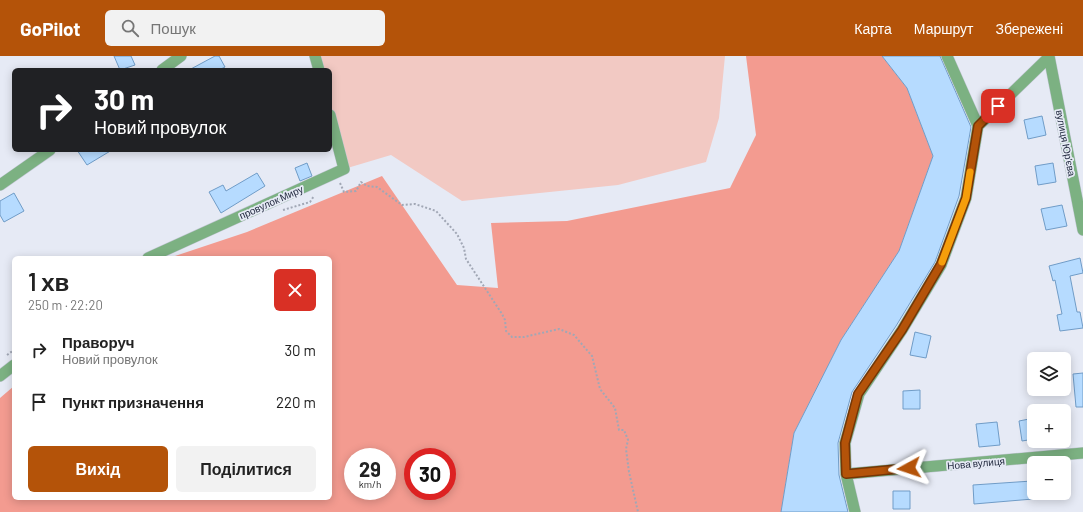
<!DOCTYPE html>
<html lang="uk">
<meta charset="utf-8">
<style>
:root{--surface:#fff;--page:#f2f2f2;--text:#222;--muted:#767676;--accent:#b45309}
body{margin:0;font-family:Barlow,sans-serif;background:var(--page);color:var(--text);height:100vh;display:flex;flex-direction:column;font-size:15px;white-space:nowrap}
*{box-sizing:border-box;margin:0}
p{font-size:13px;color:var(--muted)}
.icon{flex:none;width:22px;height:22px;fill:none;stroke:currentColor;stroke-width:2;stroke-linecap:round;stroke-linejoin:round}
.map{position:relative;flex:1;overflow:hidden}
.panel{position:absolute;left:12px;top:200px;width:320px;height:244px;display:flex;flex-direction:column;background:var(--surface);border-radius:6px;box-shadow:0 2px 10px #0003}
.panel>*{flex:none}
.hud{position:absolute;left:12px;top:12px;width:320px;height:84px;border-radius:6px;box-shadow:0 2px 10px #0003;background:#202124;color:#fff;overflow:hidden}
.controls{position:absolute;left:1027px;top:296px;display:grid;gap:8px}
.controls a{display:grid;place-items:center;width:44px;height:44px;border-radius:6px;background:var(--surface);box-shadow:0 2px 10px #0003;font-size:20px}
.speed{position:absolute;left:344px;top:392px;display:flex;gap:8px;font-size:20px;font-weight:700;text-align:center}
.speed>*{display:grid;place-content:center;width:52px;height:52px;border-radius:50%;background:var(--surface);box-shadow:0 2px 10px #0003;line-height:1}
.speed small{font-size:10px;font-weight:400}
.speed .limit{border:6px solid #d22;background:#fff;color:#111}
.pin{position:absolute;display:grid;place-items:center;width:34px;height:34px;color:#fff;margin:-17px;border-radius:8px;box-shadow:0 2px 6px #0006}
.me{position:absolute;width:44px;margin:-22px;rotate:265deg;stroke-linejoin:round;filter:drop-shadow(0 0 3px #0008)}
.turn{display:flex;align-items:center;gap:14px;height:84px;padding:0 16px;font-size:18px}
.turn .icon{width:52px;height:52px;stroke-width:2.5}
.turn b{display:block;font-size:28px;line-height:34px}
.round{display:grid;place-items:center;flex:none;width:42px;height:42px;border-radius:6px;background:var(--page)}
.summary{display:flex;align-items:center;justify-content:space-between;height:68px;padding:0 16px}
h1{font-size:24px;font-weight:600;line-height:30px}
.cta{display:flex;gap:8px;margin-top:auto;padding:8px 16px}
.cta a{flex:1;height:46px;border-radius:6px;background:var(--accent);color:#fff;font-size:16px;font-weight:600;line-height:46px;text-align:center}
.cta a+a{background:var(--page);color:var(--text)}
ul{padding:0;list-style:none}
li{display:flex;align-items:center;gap:12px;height:52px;padding:0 16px}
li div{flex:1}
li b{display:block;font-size:15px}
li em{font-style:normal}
header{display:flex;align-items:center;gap:24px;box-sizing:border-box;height:56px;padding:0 20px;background:var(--accent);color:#fff}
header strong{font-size:19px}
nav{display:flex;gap:22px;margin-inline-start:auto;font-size:14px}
.search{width:280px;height:36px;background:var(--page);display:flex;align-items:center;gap:10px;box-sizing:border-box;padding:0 14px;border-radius:6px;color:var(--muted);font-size:15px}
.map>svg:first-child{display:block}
.green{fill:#f2c9c3}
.forest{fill:#f39b90;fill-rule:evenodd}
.building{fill:#b6dbff;stroke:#709cc7}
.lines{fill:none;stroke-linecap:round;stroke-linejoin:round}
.minor-casing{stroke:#c2c7d4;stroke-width:12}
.path{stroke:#a1a7b5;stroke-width:2;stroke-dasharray:2 2;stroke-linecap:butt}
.minor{stroke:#7cb182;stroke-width:11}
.route-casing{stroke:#753606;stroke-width:10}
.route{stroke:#b45309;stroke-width:7}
.slow{stroke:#f59e0b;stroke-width:7}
.labels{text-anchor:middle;stroke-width:3.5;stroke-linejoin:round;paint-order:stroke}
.street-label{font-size:10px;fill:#1f273c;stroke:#e6eaf5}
</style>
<header>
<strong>GoPilot</strong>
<div class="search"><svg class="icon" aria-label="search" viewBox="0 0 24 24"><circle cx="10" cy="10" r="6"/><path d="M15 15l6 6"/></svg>Пошук</div>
<nav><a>Карта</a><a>Маршрут</a><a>Збережені</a></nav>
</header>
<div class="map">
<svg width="1083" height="456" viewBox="0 0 1083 456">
<rect width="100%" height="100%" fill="#e6eaf5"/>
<!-- green -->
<path class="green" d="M315,0H725L719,62L706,106L618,129L462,145L391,99L344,113L330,59V14H319Z"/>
<!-- forest -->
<path class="forest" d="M746,0H882L907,32L933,100L899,195L841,284L794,377L781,456H0V342L14,330V442H330V202H169L247,176L382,120L457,229L498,232L491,167L567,165L730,132L756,79ZM353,401H387V435H353ZM413,401H447V435H413Z"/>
<!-- building -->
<path class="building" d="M114,0H131L135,9L120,14Z
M215,0H219L225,11L219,14H189Z
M882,0H940L971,71L959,140L935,206L896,270L852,336L838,387L839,419L848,456H781L794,377L841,284L899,195L933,100L907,32Z
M1042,60L1046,79L1028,83L1024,64Z
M77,94H112L87,109Z
M307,107L312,120L300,125L295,112Z
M1053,107L1056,126L1038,129L1035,110Z
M257,117L265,130L221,157L209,136L223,129L226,135Z
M14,137L24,155L4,166L0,159V145Z
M1062,149L1067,170L1046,174L1041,153Z
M1080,202L1083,217L1070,220L1077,256H1080L1083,272L1060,275L1057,259L1062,258L1055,224L1053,225L1049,210Z
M915,276L931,280L926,302L910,299Z
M1083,317V351H1076L1073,318Z
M920,334V353H903V335Z
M1034,362V383L1022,385L1019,365Z
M997,366L1000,389L979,391L976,368Z
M1032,425L1033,443L974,448L973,429Z
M893,435H910V453H893Z"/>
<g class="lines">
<!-- minor casing -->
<g class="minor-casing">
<path id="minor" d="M315,0L319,14
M947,0L978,70
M1049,0L1083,174
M162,14L181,0
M0,129L50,94
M148,202L344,113L330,59
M0,320L14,309
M846,418L1083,397
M855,456L846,418L845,387L859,338L902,274L941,209L966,142L978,70L1049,1"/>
</g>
<!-- path -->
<path class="path" d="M340,127L344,136L356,135L361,126L367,130L377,131L402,149L415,148L436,155L457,178L464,192L466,203L502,258L505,264L506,275L512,281H524L559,273L574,279L592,300L600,333L615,352L619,374H624L628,384L626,393L629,416L638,456
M283,154L310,146L314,140
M7,299L14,294"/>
<!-- minor -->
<use href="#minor" class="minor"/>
</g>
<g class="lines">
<!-- route casing -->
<g class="route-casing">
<path id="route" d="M909,412L846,418L845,387L858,338L902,274L941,208L966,142L978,70L998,50"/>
</g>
<!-- route -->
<use href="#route" class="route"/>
<!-- slow -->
<path class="slow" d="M942,206L966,142L970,116"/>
</g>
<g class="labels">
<!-- street labels -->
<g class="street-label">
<text transform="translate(1066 87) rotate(79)" y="4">вулиця Юр'єва</text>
<text transform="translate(271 146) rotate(-24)" y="4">провулок Миру</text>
<text transform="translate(976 407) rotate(-5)" y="4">Нова вулиця</text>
</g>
</g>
</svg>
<div class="controls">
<a><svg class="icon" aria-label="layers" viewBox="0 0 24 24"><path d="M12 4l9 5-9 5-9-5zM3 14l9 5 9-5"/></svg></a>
<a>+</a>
<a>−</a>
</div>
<div class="speed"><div>29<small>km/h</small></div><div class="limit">30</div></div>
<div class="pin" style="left:998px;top:50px;background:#d93025"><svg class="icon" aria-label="arrive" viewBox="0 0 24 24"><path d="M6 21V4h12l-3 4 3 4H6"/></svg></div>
<svg class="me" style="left:909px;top:412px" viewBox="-20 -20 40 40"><path d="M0-17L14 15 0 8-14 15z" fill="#b45309" stroke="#fff" stroke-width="4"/></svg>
<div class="hud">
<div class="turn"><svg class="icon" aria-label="right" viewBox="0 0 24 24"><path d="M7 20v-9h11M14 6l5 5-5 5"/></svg><div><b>30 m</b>Новий провулок</div></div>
</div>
<section class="panel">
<div class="summary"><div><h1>1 хв</h1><p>250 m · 22:20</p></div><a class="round" style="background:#d93025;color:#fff"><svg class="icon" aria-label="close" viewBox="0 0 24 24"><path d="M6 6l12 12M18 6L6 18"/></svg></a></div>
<ul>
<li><svg class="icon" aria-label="right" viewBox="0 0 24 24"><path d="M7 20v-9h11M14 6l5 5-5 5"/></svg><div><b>Праворуч</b><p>Новий провулок</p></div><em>30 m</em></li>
<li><svg class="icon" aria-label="arrive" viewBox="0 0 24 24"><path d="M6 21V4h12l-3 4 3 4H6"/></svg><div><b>Пункт призначення</b></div><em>220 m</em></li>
</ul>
<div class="cta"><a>Вихід</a><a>Поділитися</a></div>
</section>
</div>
